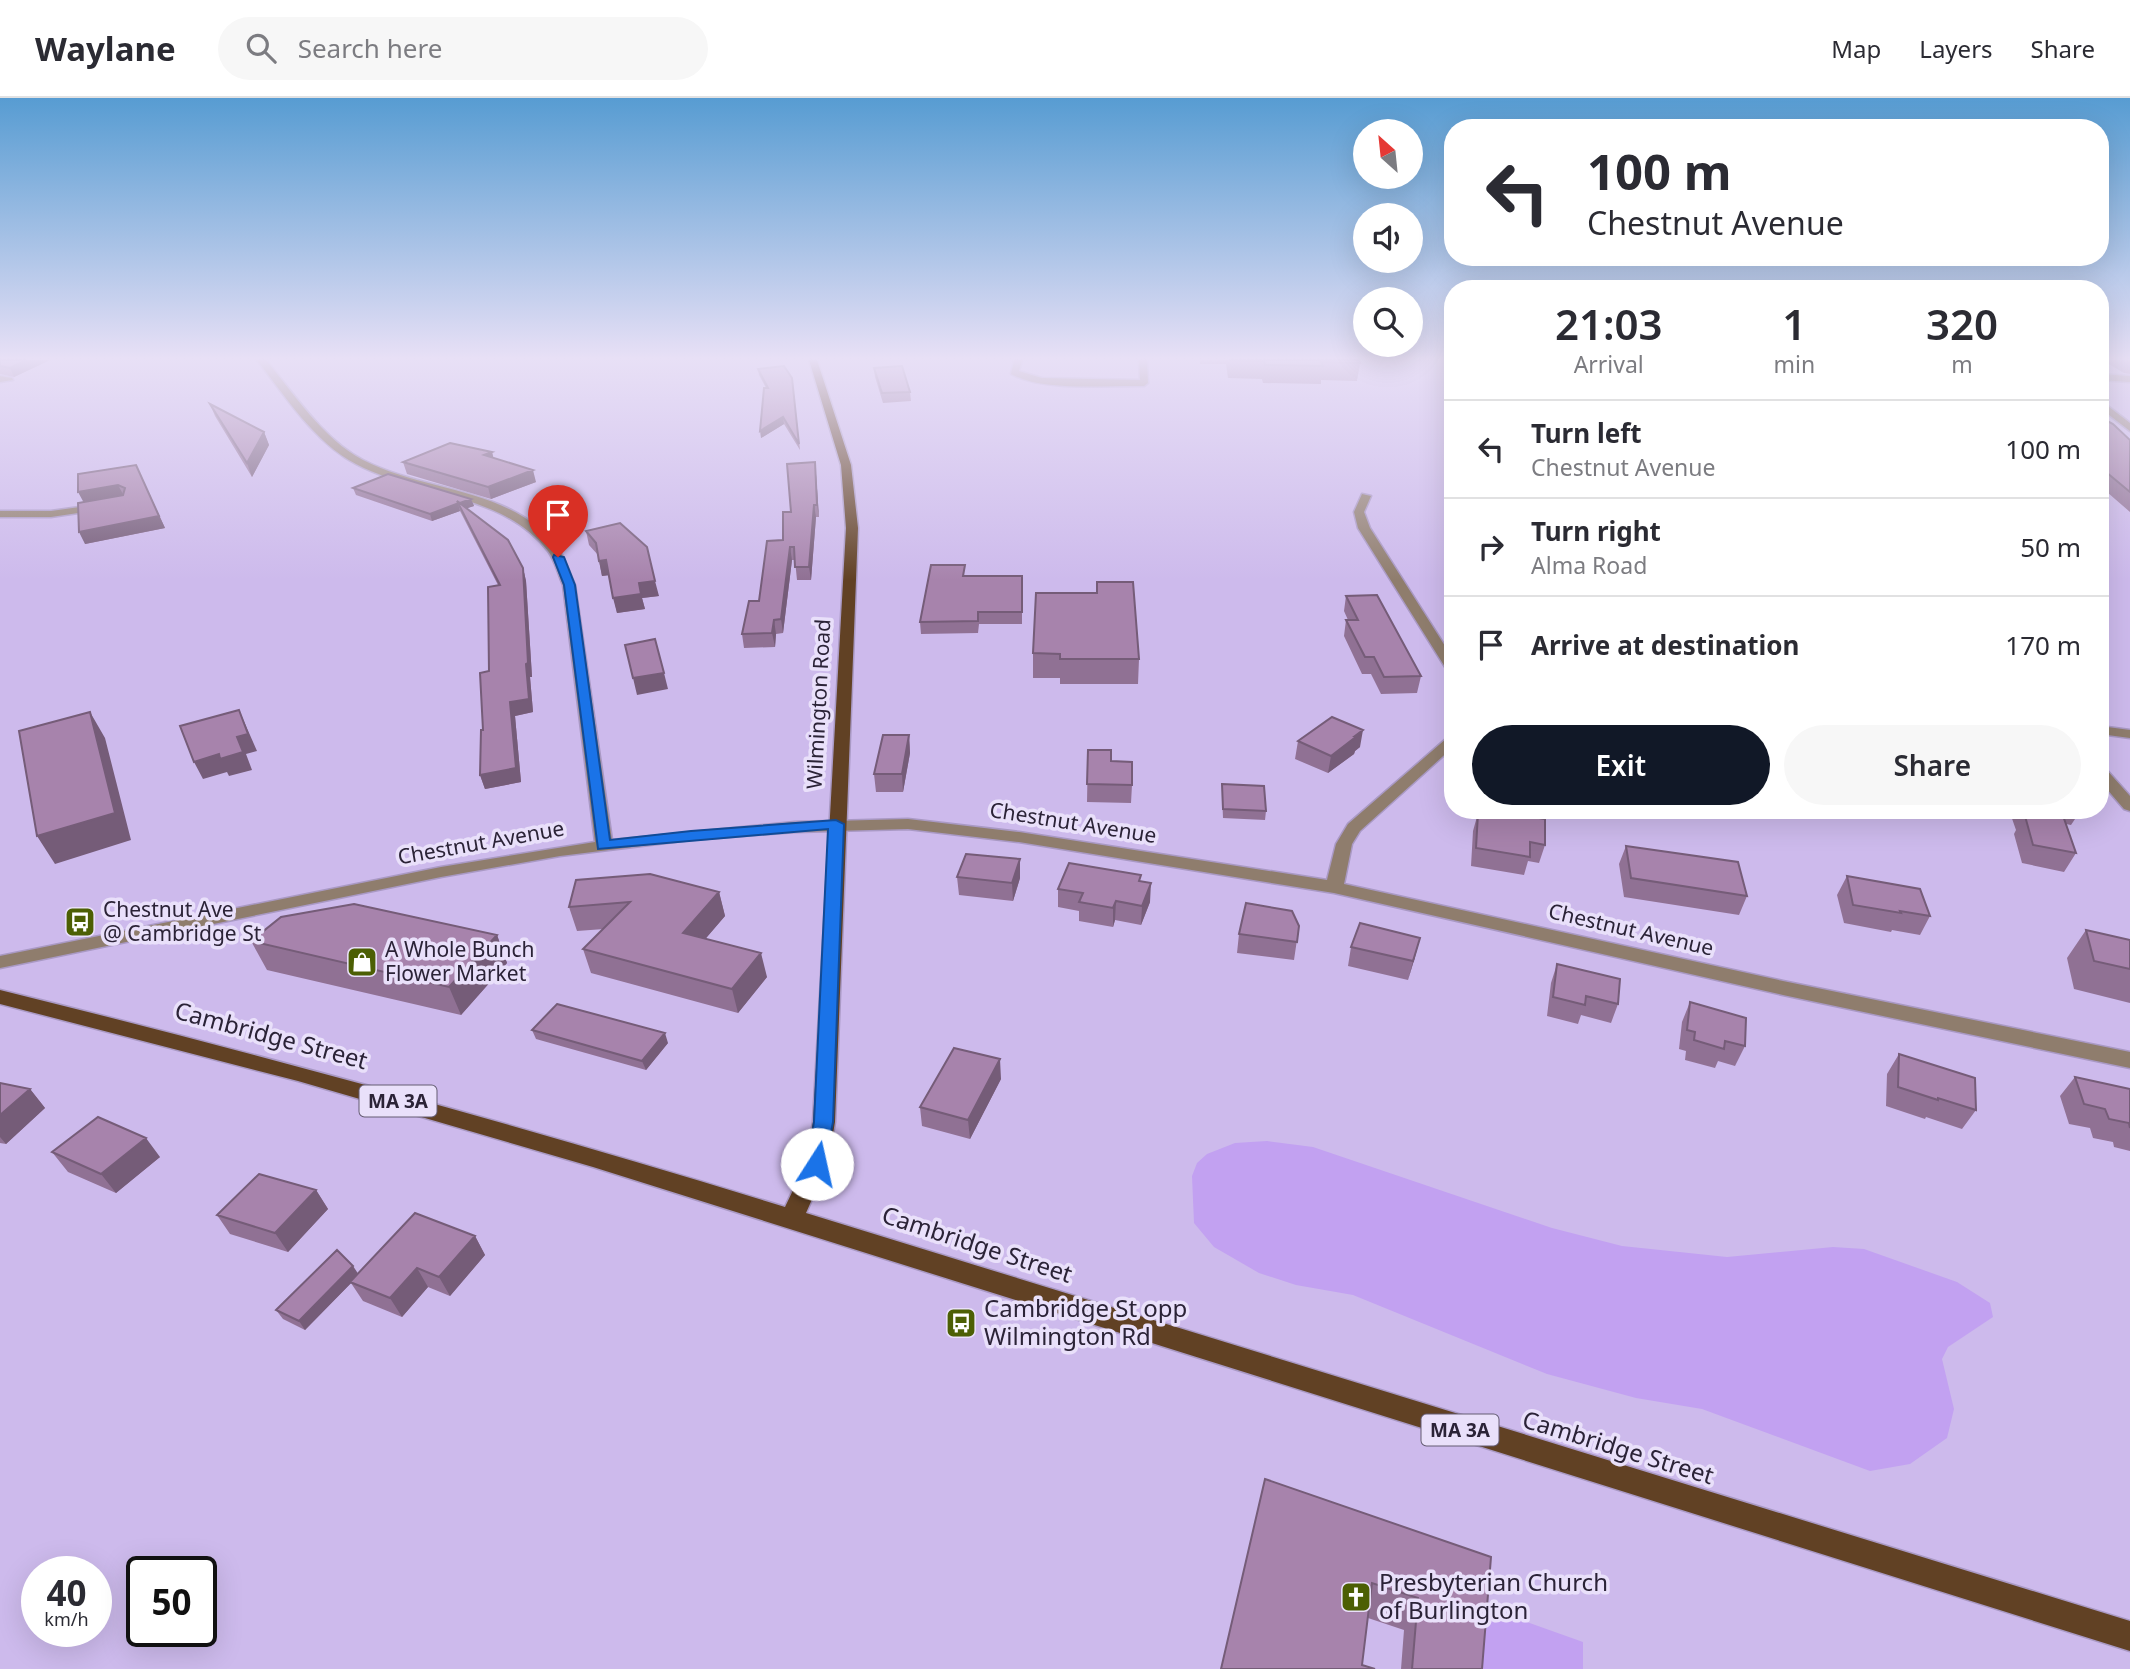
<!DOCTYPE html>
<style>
:root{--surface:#fff;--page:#f7f7f7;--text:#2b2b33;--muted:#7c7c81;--line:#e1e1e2;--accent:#111827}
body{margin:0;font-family:"Noto Sans",sans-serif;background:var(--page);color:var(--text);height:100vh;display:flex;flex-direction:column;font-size:26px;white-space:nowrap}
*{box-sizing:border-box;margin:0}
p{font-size:23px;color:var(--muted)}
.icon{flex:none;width:38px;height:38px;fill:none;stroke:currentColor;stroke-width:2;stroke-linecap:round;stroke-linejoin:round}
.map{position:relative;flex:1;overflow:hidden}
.drawer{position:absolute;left:1444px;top:182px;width:665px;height:539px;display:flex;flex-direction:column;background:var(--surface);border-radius:28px;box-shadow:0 7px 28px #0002}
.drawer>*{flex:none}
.banner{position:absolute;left:1444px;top:21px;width:665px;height:147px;border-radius:28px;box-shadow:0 7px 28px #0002;background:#fff;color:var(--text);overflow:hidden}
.needle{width:46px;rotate:333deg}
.buttons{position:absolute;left:1353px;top:21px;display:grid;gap:14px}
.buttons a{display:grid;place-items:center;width:70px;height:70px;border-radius:50%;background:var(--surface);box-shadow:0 7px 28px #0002;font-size:35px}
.speed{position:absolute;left:21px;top:1458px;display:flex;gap:14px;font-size:35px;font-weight:700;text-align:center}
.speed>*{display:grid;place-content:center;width:91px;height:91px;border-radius:50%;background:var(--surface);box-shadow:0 7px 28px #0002;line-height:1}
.speed small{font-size:18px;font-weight:400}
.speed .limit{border:4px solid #111;border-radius:10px;background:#fff;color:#111}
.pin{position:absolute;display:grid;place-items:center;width:60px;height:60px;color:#fff;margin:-72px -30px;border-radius:50% 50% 50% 0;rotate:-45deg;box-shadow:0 0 7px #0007}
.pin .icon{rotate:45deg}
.me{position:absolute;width:77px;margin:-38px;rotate:10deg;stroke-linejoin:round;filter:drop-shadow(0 0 5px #0008)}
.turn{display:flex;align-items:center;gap:24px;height:147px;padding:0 28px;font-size:32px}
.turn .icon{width:91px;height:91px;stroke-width:2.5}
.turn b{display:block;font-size:49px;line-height:60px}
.eta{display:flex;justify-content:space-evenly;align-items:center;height:119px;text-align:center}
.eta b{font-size:42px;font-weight:600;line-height:49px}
.action{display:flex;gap:14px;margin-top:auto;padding:14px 28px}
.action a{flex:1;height:80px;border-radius:42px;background:var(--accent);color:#fff;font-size:28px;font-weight:600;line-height:80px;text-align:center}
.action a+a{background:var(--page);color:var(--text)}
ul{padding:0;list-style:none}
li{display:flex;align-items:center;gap:21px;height:98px;padding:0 28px;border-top:2px solid var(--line)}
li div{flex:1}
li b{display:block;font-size:26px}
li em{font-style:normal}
header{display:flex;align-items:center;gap:42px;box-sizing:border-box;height:98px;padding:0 35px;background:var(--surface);border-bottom:2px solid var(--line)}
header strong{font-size:33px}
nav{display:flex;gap:38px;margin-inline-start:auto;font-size:24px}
.search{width:490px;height:63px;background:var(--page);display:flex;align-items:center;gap:18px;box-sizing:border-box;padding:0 24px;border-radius:38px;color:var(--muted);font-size:26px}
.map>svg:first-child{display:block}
.green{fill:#c2a1f1}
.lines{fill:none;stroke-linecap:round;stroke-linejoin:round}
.minor-casing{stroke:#a999c4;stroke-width:3}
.major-casing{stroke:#a999c4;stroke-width:3}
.minor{fill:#8f7d6d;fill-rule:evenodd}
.major{fill:#614124;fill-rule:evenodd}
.wall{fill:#907194}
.shaded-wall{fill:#755c78}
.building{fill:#a783ac;stroke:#755c78;stroke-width:2}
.route{fill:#1a73e8;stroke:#114b97;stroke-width:2}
.labels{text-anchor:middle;stroke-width:7;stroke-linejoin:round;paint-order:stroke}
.shield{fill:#e9e0fa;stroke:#645c72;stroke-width:2}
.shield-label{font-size:19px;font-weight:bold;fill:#2b2337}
.street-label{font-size:21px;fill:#2b2337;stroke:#e9e0fa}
.poi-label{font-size:21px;fill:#2b2337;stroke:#e9e0fa;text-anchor:start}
.near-street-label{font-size:24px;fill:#2b2337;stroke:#e9e0fa}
.near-poi-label{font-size:24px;fill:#2b2337;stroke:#e9e0fa;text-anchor:start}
</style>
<header>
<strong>Waylane</strong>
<div class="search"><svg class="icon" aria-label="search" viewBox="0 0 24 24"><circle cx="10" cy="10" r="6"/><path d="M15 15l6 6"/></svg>Search here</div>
<nav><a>Map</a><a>Layers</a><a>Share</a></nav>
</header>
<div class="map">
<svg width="2130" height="1571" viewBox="0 0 2130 1571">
<rect width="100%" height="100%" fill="#cdbaec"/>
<!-- green -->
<path class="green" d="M1267,1043L1313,1049L1552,1130L1622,1148L1727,1159L1833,1149L1864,1151L1957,1184L1990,1205L1993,1219L1948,1249L1942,1261L1954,1311L1947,1340L1910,1366L1870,1373L1702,1311L1636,1300L1547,1276L1353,1197L1296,1187L1259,1175L1214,1149L1194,1125L1192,1078L1197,1065L1207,1056L1235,1045Z
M1473,1505L1583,1544V1571H1467Z"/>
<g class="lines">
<!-- minor casing -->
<g class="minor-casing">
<path id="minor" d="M257,262H266C294,296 323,341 363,362C426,395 516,389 560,453C566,463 570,476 575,487L612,742L795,724L908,721L1019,734L1327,782L1336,746L1348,726L1447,640L1452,638V650L1360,733L1352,746L1344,786L1783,883L2130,954V970L1783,897L1334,795L1019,744L908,731L795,734L690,742L560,758L441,779L0,870V858L441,769L595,744L563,487C558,476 555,462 548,453C502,394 418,399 356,366C315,345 285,298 257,262Z
M1014,262H1022L1019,273L1042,280L1140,282L1139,262H1147L1148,285L1144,288C1106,287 1044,294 1011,276Z
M2100,276L2130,278V284L2100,282Z
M0,278L12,280L13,282L0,284Z
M2100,302L2130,325V333L2100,310Z
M1362,396L1371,398L1364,414L1370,430L1452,559V573L1445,569L1358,430L1354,414Z
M101,406L105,407V411L51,419H0V413H51Z
M2100,628L2130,632V640L2100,636Z
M2100,668L2105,670L2130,698V713L2124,711L2100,683Z"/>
</g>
<!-- major casing -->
<g class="major-casing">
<path id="major" d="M809,262H817L851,367L858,430L835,1024L828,1065L806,1115L2130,1523V1553L593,1069L298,983L0,906V892C264,957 526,1029 785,1109L806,1065L813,1024L846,430L841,367Z"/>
</g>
<!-- minor -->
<use href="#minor" class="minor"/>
<!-- major -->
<use href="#major" class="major"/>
</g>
<!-- wall -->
<path class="wall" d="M0,262H50L14,279L0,276Z
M1200,262H1359L1360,265L1357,283L1321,282V286L1263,285L1262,281L1228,280L1226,266H1200Z
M2102,262H2130V276L2124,275Z
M874,270L910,294L911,303L883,305L875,279Z
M758,271L793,286L800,352L784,326L761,340L766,290L759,277Z
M210,306L264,334L269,347L252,379L215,318Z
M2100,319L2130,342V414L2100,388Z
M492,354L493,360L536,384L491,401L407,376L403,364Z
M136,367L165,430L85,446L84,404Z
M816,376L819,419H816L811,482H797L795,462H792L783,535L776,536L775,549L744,550L742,536L759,503L783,442L791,414Z
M353,390L471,401L474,408L467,410L523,470L526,483L532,579H530L533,614L515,618L521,684L485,691L480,677L483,632L498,487L460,413L432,423L356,397Z
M586,433L659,498L642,500L645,511L617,515L609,477L602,478L598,457L589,447Z
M1452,438V462L1444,453L1447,439Z
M965,478H1022V526H979L978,535L921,536L920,524Z
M1036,495L1139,561L1138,586H1060V580H1033V555Z
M1346,498L1421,578L1417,595L1381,596L1371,576H1362L1344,538L1346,522H1348L1344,513Z
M909,637L910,655L903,694H876L874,676Z
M1298,643L1360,649L1355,653L1354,656L1328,675L1295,661Z
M1088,652L1111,663L1132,687L1131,705L1087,704Z
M1222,686L1266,713L1265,722L1223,720L1222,695Z
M1481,712L1545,747L1539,765L1528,763L1524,777L1471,768L1473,733L1478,715L1480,716Z
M2009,712H2081L2071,727L2066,726L2076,755L2064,774L2022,765L2014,736L2016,732Z
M1626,748L1747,798L1739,817L1624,799L1619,766Z
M1020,761V780L1013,803L959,797L957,779Z
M1847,778L1930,818L1920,837L1892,832L1891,834L1844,825L1837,797Z
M1140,784L1150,804L1141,827L1115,822L1113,829L1079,823V813L1058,809V791Z
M719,794L725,818L705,841L767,879L738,915L591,875L583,851L604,831L577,833L569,809Z
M1299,828L1294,862L1237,855L1239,836Z
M2086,832L2130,842V905L2074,891L2067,860Z
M497,837L507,865L461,917L267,872L251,843Z
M1351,849L1415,859L1408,882L1348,868Z
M1557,866L1618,906L1611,925L1581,917L1578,926L1547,918L1551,885Z
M1690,904L1745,948L1735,968L1718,963L1715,970L1685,962L1686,953L1679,951L1682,924Z
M532,932L668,945L646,972L536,941Z
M1899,956L1976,1012L1962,1031L1926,1019L1925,1021L1886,1008L1887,976Z
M2075,979L2130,991V1053L2114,1049L2113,1044L2093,1040L2090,1030L2069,1026L2060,998Z
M1001,981L970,1041L922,1028L920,1009Z
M0,985L30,991L45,1010L6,1046L0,1045Z
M52,1054L160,1059L116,1095L68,1074Z
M316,1092L328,1111L288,1154L230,1136L217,1117Z
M475,1138L485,1157L450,1198L428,1189L402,1219L363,1203L351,1185L305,1232L283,1221L276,1212L358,1176Z
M1265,1381L1491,1459L1482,1571H1401L1404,1532L1368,1520L1221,1571Z"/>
<!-- shaded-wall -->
<path class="shaded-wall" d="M26,262H50L14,279L10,270Z
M783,319L784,326L761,340L760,333Z
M264,334L269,347L252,379L247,365Z
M492,354L495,366L484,357Z
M815,364L816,376L819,419L817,407Z
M136,367L165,430L85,446L79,434L159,418Z
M533,372L536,384L491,401L488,389Z
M118,387L124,398L84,405L78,394Z
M471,401L474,408L462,412L459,405Z
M458,406L460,413L432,423L430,416Z
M814,407L816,419L811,482L809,469Z
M790,449L792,462L783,535L781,521Z
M606,462L610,477L602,478L599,463Z
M523,470L526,483L532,579H530L533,614L515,618L521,684L485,691L480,677L526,566Z
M655,483L659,498L642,500L645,511L617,515L613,500L639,485Z
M774,522L776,536L775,549L772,535Z
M664,575L668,591L637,597L633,580Z
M239,612L257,653L246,656L252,672L229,678L227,674L203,681L194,664L237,639Z
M90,614L105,640L131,742L55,766L37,738Z
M1363,632L1360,649L1355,653L1354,656L1328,675L1331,658Z
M909,637L910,655L903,694L902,676Z
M1020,761V780L1013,803L1012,785Z
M1151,785L1150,804L1141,827L1142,808Z
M719,794L725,818L690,859L683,835Z
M1116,803L1115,822L1113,829V810Z
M497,837L507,865L461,917L449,889Z
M1420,840L1415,859L1408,882L1413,863Z
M761,855L767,879L738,915L732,891Z
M665,935L668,945L646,972L642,963Z
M1000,961L1001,981L970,1041L968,1022Z
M30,991L45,1010L6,1046L0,1039V1017Z
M146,1040L160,1059L116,1095L101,1076Z
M316,1092L328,1111L288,1154L275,1135Z
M475,1138L485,1157L450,1198L439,1179Z
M353,1168L359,1177L305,1232L299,1223Z
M417,1170L428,1189L402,1219L390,1200Z"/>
<!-- building -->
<path class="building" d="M0,262H26L10,270L0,268Z
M1229,262H1359L1360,265L1321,264L1323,268L1265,267L1264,263Z
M784,268L792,280L799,346L783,319L760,333L764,290H768L758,271Z
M902,268L910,294L882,295L874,270Z
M210,306L264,334L247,365Z
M2100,319L2113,326L2130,342V394L2100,369Z
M450,345L492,354L484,357L533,372L488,389L403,364Z
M815,364L817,407H814L809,469H795L794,449H790L781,521L774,522L772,535L742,536L749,503H759L767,443L783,442V414H791L787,366Z
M136,367L159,418L79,434L78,405L123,397L125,390L118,387L78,394V376Z
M388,376L471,401L460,405L457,403L459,405L430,416L353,390Z
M457,403L508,442L523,470L528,565L526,566L529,601L510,604L516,670L480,677L481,632H483L480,575L489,573L488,489L500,487Z
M620,425L647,449L655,483L639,485L641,496L613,500L606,462L599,463L596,445L586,433Z
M931,467H965L963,478H1022V514H978V523L920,524Z
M1097,484H1133L1139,561H1060V556L1033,555L1036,495H1097Z
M1377,497L1421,578L1384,579L1374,559H1365L1346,522H1358L1346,498Z
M655,541L664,575L633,580L625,547Z
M239,612L248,636L237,639L243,654L220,661L219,656L194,664L180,628Z
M90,614L115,715L37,738L19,633Z
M1332,619L1363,632L1355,638H1357L1331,658L1298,643Z
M883,637H909L902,676H874Z
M1088,652H1111V663L1132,664V687L1087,686Z
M1222,686L1264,688L1266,713L1223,711Z
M1481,712H1491L1545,721V747L1530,744V759L1476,750L1478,715L1481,716Z
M2027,712H2061L2076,755L2033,747L2025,718L2029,719Z
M1626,748L1738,764L1747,798L1631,780Z
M966,756L1020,761L1012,785L957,779Z
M1069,765L1141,777L1139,783L1151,785L1142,808L1116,803L1113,810L1079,804L1083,795L1058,791Z
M650,776L719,794L683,835L761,855L732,891L583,851L630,804L569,809L576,782Z
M1847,778L1920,791L1930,818L1900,813L1901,815L1853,807Z
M1246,805L1292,813L1299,828L1297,844L1239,836Z
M354,806L497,837L449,889L251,843L281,819Z
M1360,825L1420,840L1413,863L1351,849Z
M2086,832L2130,842V871L2094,863Z
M1557,866L1620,881L1618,906L1586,898L1585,907L1553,899Z
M1690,904L1746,920L1745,948L1725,943L1724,951L1694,942L1695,934L1687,932Z
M557,906L665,935L642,963L532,932Z
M954,950L1000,961L968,1022L920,1009Z
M1899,956L1975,980L1976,1012L1938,1000V1002L1898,989Z
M2075,979L2130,991V1030L2129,1025L2109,1021L2105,1011L2084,1006Z
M0,985L30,991L0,1017Z
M98,1019L146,1040L101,1076L52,1054Z
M259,1076L316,1092L275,1135L217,1117Z
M415,1115L475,1138L439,1179L417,1170L390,1200L350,1184Z
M337,1152L353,1168L299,1223L276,1212Z
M1265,1381L1491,1459L1482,1571H1412L1418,1500L1372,1485L1362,1567L1375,1571H1221Z"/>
<!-- sky -->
<linearGradient id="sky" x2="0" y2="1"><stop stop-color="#579cd2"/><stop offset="0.54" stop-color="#e8e0f6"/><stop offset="1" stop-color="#e8e0f6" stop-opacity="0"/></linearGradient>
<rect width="2130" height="482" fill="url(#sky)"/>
<!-- route -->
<path class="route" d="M554,457L564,459L575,487L610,742L691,733L836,722L844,726L833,1024L824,1071L817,1074L810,1071L807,1066L814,1024L828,731L598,751L564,487L553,459Z"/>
<!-- icons -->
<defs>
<g id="bus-square" transform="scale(1.575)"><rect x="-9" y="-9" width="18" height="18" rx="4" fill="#4c5f04" stroke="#e9e0fa"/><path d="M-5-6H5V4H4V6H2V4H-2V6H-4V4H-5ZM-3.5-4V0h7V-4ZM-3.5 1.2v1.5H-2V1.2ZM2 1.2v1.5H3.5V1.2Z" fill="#fff"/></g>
<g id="shop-square" transform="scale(1.575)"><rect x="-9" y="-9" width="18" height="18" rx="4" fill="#4c5f04" stroke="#e9e0fa"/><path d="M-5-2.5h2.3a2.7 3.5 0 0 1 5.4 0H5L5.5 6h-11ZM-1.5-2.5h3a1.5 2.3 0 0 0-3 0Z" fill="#fff"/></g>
<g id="church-square" transform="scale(1.575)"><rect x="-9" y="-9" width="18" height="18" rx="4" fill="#4c5f04" stroke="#e9e0fa"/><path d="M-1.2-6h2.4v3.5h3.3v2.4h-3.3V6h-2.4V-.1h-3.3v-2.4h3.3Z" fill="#fff"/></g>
</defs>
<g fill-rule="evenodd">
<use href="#bus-square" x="80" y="824"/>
<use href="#shop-square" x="362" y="864"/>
<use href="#bus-square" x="961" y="1225"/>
<use href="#church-square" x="1356" y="1499"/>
</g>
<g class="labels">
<!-- shield labels -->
<g class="shield">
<rect x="359.5" y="987.5" width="77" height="31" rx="5"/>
<rect x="1421.5" y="1316.5" width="77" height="31" rx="5"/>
</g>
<g class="shield-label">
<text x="398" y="1010">MA 3A</text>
<text x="1460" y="1339">MA 3A</text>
</g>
<!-- street labels -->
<g class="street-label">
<text transform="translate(819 606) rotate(-87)" y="7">Wilmington Road</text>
<text transform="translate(1073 725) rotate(9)" y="7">Chestnut Avenue</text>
<text transform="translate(481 745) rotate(-10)" y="7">Chestnut Avenue</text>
<text transform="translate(1631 832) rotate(13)" y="7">Chestnut Avenue</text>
</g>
<!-- poi labels -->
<g class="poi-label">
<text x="103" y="819">Chestnut Ave<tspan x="103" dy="24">@ Cambridge St</tspan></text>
<text x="385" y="859">A Whole Bunch<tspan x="385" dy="24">Flower Market</tspan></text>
</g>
<!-- near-street labels -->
<g class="near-street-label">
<text transform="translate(271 938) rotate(15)" y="8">Cambridge Street</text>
<text transform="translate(977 1147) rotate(18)" y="8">Cambridge Street</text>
<text transform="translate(1618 1350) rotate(17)" y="8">Cambridge Street</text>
</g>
<!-- near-poi labels -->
<g class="near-poi-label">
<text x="984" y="1219">Cambridge St opp<tspan x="984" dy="28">Wilmington Rd</tspan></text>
<text x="1379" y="1493">Presbyterian Church<tspan x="1379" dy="28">of Burlington</tspan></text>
</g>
</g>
</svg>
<div class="buttons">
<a><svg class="needle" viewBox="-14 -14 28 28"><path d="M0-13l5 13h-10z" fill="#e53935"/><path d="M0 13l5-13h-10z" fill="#7c7c81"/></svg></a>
<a><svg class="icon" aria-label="sound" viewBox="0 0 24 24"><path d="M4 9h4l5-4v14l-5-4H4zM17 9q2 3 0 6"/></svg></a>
<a><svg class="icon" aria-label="search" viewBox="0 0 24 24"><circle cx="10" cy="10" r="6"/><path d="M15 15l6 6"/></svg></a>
</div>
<div class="speed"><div>40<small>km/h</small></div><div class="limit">50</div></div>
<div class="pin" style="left:558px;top:459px;background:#d93025"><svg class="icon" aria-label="arrive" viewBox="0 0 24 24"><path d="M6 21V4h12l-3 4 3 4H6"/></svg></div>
<svg class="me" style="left:817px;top:1066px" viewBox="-20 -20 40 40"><circle r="19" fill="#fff"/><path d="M0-13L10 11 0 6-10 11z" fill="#1a73e8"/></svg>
<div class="banner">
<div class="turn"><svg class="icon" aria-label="left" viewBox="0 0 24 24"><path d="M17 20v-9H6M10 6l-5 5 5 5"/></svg><div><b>100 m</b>Chestnut Avenue</div></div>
</div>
<section class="drawer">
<div class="eta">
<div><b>21:03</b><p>Arrival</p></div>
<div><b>1</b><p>min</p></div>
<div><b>320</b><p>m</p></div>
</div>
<ul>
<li><svg class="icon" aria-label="left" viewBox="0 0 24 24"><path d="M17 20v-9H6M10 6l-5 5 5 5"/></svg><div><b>Turn left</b><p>Chestnut Avenue</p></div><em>100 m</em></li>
<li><svg class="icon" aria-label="right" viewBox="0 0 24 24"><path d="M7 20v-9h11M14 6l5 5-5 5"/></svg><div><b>Turn right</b><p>Alma Road</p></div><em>50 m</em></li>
<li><svg class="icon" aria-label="arrive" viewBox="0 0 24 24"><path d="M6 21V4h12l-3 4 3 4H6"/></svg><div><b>Arrive at destination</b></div><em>170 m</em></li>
</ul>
<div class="action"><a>Exit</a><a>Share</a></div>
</section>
</div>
